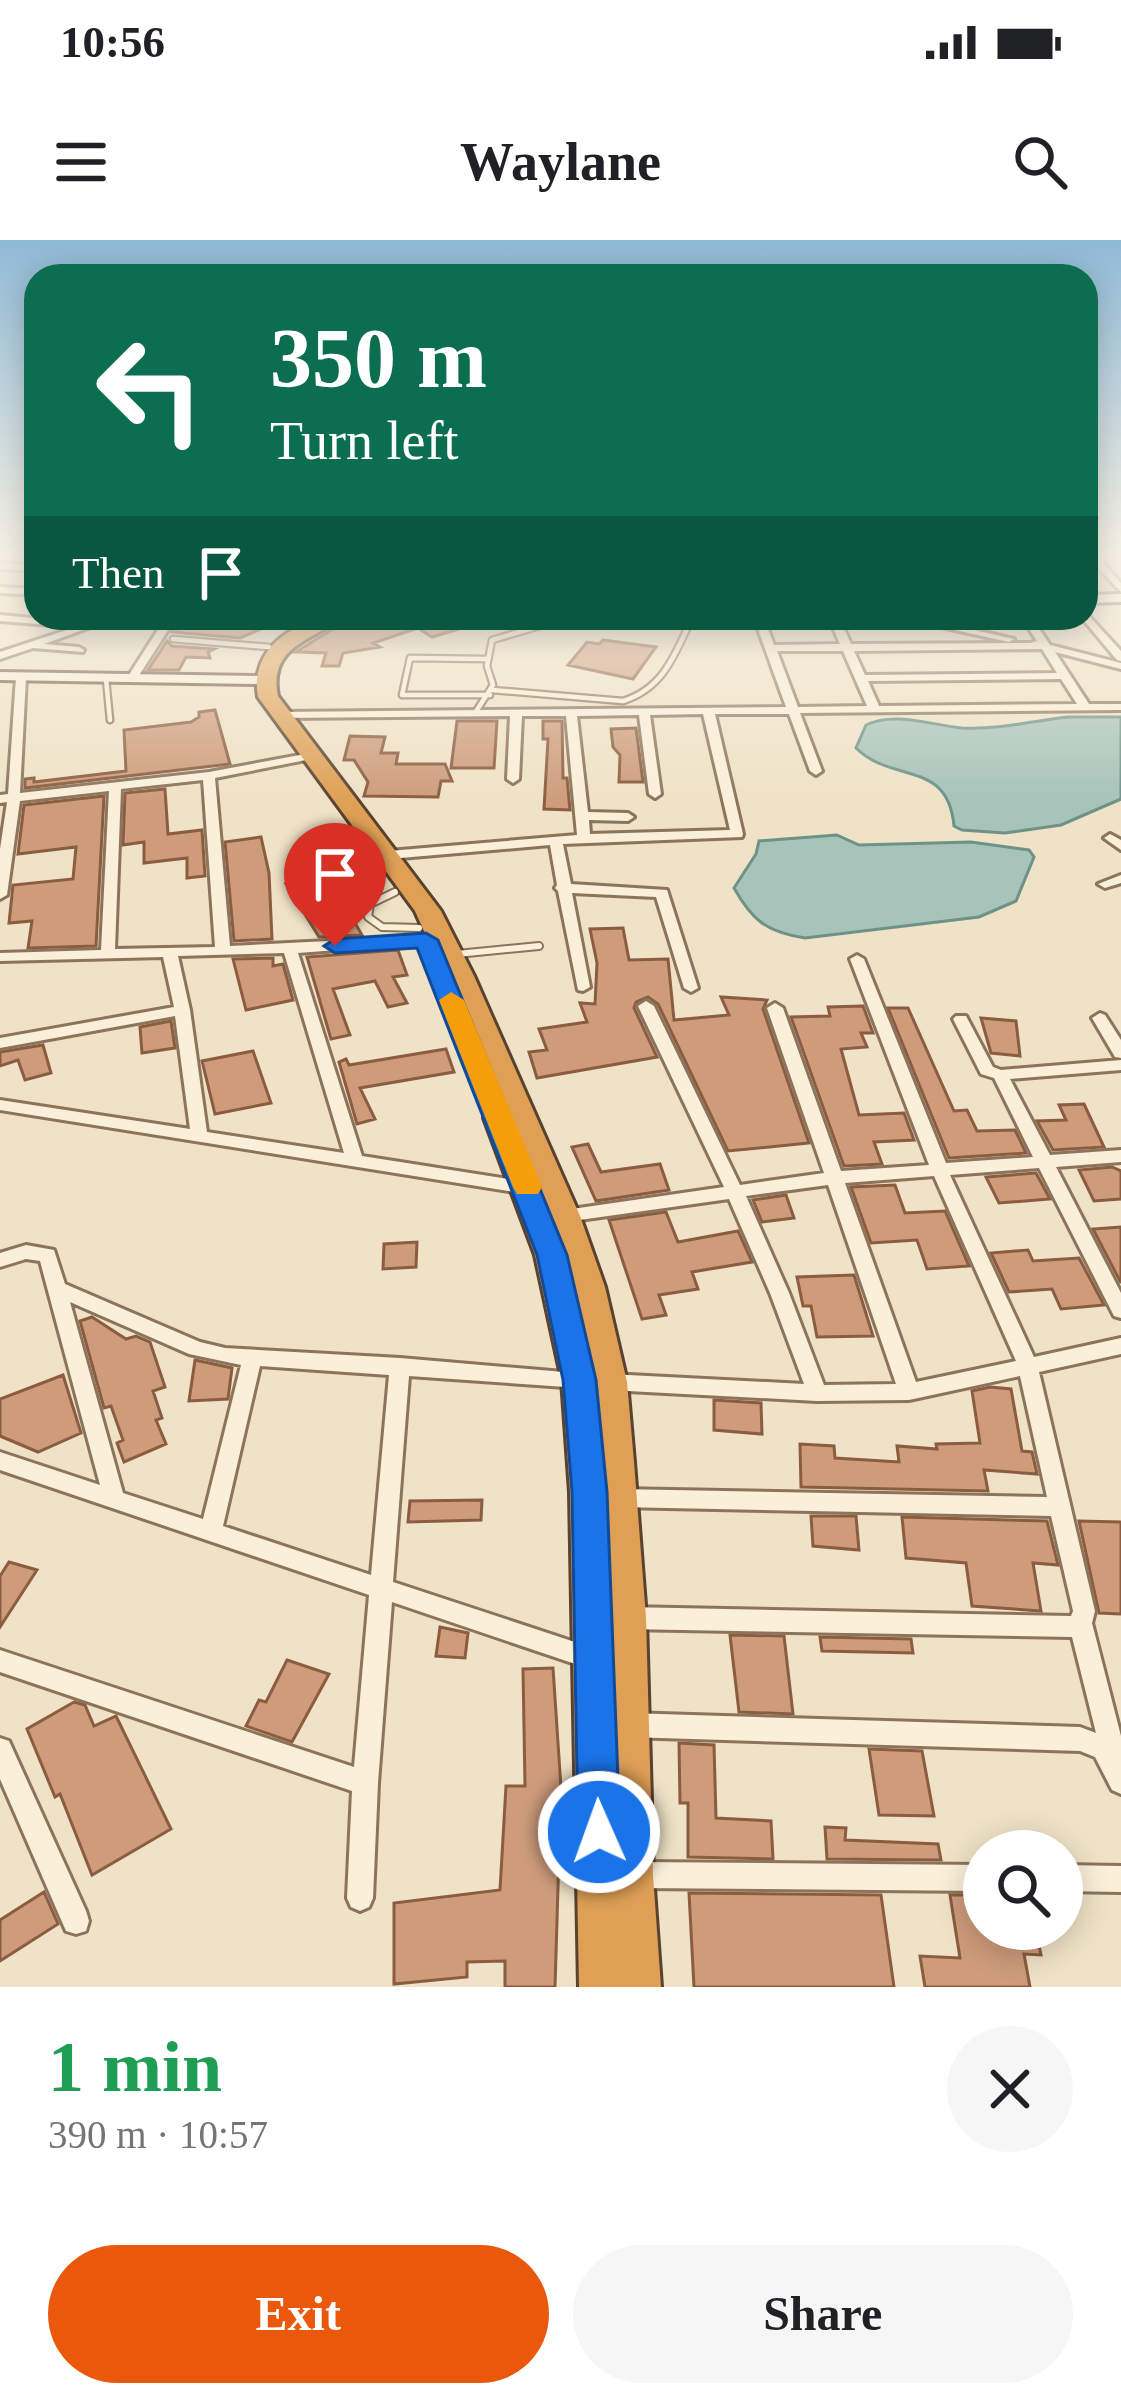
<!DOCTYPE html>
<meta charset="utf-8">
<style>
:root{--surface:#fff;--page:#f6f6f6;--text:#202124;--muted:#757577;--accent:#ea580c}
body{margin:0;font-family:Georgia,serif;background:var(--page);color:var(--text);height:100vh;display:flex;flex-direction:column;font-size:45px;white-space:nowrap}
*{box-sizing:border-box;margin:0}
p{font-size:39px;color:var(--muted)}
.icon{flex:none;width:66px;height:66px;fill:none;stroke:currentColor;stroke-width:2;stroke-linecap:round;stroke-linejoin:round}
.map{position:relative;height:1747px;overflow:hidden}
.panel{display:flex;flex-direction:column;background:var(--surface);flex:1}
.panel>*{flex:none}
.top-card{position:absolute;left:24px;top:24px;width:1074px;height:366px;border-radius:36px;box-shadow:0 6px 30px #0003;background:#0b6e4f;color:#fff;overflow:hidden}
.fabs{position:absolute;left:963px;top:1590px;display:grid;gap:24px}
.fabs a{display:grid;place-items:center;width:120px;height:120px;border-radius:50%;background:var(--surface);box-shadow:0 6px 30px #0003;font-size:60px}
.pin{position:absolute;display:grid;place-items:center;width:102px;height:102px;color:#fff;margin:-123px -51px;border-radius:50% 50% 50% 0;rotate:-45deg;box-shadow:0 0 12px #0007}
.pin .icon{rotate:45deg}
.me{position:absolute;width:132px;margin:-66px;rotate:358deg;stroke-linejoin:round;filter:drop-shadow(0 0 9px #0008)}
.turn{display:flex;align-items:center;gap:42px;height:252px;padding:0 48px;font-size:54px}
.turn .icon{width:156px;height:156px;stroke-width:2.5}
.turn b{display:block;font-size:84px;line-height:102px}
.then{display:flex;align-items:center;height:114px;padding:0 48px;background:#0003;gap:24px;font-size:45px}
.round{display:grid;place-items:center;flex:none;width:126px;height:126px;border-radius:63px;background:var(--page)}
.head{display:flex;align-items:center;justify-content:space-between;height:204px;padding:0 48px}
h1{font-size:72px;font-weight:700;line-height:90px;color:#1e9e55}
.cta{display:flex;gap:24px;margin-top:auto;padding:24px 48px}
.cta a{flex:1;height:138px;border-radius:72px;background:var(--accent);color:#fff;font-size:48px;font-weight:700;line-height:138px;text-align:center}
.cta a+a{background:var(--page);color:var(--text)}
.status{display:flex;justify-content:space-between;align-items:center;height:84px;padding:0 60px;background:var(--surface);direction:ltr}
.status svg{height:33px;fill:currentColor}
header{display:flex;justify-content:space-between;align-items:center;height:156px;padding:0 48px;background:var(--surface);font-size:54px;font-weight:700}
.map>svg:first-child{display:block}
.water{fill:#a7c3ba;stroke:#6d9288;stroke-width:3}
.building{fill:#ce9c7b;stroke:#8b5c40;stroke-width:3}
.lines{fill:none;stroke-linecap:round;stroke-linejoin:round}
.lane-far1-casing{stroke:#8b745b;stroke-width:9}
.lane-casing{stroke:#8b745b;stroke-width:10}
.street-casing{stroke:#8b745b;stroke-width:6}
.secondary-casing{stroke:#6d553e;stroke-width:6}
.highway-casing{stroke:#59422f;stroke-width:6}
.lane-far1{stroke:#faefd9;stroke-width:4.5}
.lane{stroke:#faefd9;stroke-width:6}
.street{fill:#faefd9;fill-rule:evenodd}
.secondary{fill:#faefd9;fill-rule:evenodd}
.highway{fill:#dfa056;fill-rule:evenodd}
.route{fill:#1a73e8;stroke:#114b97;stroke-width:3}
.slow{fill:#f59e0b}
</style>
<div class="status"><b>10:56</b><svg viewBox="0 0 49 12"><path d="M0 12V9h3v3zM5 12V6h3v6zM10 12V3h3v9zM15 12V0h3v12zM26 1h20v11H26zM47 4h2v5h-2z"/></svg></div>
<header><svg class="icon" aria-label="menu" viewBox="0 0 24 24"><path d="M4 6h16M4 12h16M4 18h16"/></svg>Waylane<svg class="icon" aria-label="search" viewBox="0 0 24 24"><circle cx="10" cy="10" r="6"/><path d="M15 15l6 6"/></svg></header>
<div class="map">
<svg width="1121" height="1747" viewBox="0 0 1121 1747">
<rect width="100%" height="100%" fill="#efe2c6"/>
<!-- water -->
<path class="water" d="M1068,477H1121V559L1061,585L1005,593L962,590L954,586C948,519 892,544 856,508L866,485C895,471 931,485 962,488C999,490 1032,481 1068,477Z
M837,595L859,605L971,602L1029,610L1034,617L1016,661L979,677L805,698C766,692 752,680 734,648L756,614L759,601Z"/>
<!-- building -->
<path class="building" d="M176,378L221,386L236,378H286L240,398L172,392Z
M369,378H481L482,382L432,397L418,388L373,403L380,407L343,413L339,426H322L326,413L296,412L331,390Z
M603,400L656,407L633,439L568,425L587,402L599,404Z
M167,401L172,406L214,409L208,412L210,418L186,417L179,430H148Z
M215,470L230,524L25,548V539L34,538V542L126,531L124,490L191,482L199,477V472Z
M457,481H497L494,528H451Z
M543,481H562L563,538H567L570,570L544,569L548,499H543Z
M636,488L643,542H619L620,515L613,507L611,489Z
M350,496L385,497L381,513H398L396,524H445L452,541H441L438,557L364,556L368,542L354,520H344Z
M165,549L168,594L202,590L205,636L187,638V618L144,623V602L123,605L125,553Z
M104,556L96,706L28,708L32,681L9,683L13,645L73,639L76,607L18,614L24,565Z
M261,597L269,633L272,699L234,701L225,602Z
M355,633L353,649L336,650L362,695L319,697L286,644Z
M623,688L629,720L668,719L674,780L729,775L721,757L767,760L763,769L809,903L728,911L658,764L648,757L636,762L634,768L657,817L537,838L529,812L547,810L539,789L587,782L580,763L595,764L597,723L590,689Z
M398,710L407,735L393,737L407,763L388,767L375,741L333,749L350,795L331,799L307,717Z
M273,718V726L283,724L293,760L246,770L233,719Z
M863,766L873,793H861L867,807L841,809L859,875L904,873L914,900L874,902L882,924L844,926L791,777L830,776L828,767Z
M888,768H908L954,871L967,870L977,891L1015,890L1026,913L949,918Z
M981,778L1016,781L1020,816L991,813Z
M171,781L175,808L142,813L140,787Z
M43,805L51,833L25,840L18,820L0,826V812Z
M446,809L454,832L360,848L375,879L357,884L339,822L346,819L349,825Z
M253,811L271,863L215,874L202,821Z
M1084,864L1104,907L1053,910L1037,881L1066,880L1059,865Z
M588,904L601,932L660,924L669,950L596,961L572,907Z
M1112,927L1121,931V959L1094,961L1079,930Z
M1036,933L1050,959L999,963L986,937Z
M895,945L905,973L945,971L969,1026L927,1029L917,1000L871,1003L851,947Z
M786,955L794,978L762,982L753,960Z
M666,972L678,1002L738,991L752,1022L692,1032L698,1049L659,1055L666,1075L642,1079L609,980Z
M1121,987V1043L1093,989Z
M417,1002L416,1027L383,1029L384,1004Z
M1028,1010L1033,1021L1079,1018L1104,1065L1061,1069L1052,1049L1009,1052L991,1013Z
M854,1035L873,1096L817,1097L811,1066H803L797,1037Z
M92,1077L126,1099L136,1096L150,1102L165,1147L153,1151L162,1178L156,1180L166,1204L124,1222L117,1203L123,1200L111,1166L104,1168L80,1081Z
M195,1120L232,1128L228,1159L189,1161Z
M63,1135L81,1193L38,1212L0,1196V1159Z
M990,1147L1011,1149L1022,1211L1032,1212L1037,1234L984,1230L988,1251L801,1247L800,1204L834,1206L835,1218L899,1222L897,1206L937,1209L936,1204L980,1203L972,1151Z
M714,1160L761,1163L762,1194L714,1190Z
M482,1260L481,1280L408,1282L410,1261Z
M811,1276H856L859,1310L813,1306Z
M902,1277L1047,1281L1058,1325L1033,1323L1041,1371L972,1366L966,1323L906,1318Z
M1079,1281L1121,1282V1374L1099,1373Z
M9,1322L37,1330L0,1387V1336Z
M440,1387L468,1393L465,1418L436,1416Z
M730,1395L784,1396L793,1474L739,1472Z
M820,1397L911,1399L913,1413L822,1411Z
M287,1420L329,1434L292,1502L246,1486L259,1460L266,1462Z
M553,1428L561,1548L555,1747H505V1721L467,1722V1737L394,1744V1663L500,1650L506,1546H525L523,1429Z
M74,1462L85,1465L94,1486L116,1476L171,1589L92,1635L60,1554L55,1557L27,1489Z
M679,1503L714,1505L716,1578L771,1581L773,1619L688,1617V1563H680Z
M869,1509L922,1511L934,1576L879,1575Z
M825,1587L846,1588L845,1600L938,1604L941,1620L827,1619Z
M44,1652L58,1684L0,1721V1680Z
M689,1653L881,1655L894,1747H694Z
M950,1655H984V1689H1036L1041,1715L1024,1714L1030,1747H925L920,1716L960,1718Z"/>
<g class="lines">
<!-- lane-far1 casing -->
<g class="lane-far1-casing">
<path id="lane-far1" d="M173,399L269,407
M487,419L410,418L402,455H490
M106,439L110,480
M492,450L623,461C664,448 675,414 692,378
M475,473L493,445L487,426L492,400L567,378"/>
</g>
<!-- lane casing -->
<g class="lane-casing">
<path id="lane" d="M395,652L370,664L368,677L382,687L419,688
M457,714L539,706"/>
</g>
<!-- street casing -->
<g class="street-casing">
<path id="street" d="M1089,318H1099L1121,343V352Z
M0,323L36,325V331L0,329Z
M0,347L36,349V355L0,353Z
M1086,373L1121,411V421L1117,420L1082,378H1086Z
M0,375L87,383L101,378H116L44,404L79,407L84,410L83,412L33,408L0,419V412L76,387L0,381Z
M754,378H764L774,405L840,404L829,378H839L851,404L1030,403L1037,401L1022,378H1032L1050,405L1121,423V429L1055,412L1089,464H1121V470L800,473L822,531L816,535L810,531L789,474H715L743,594L742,597L563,604L571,644L667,650L698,748L691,752L684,748L656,657L572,653L590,747L583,751L578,750L558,651L555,648L557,645L550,605L389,619L382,615L389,611L577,595L566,476H522L519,539L513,543L507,539L510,476L280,478L274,475L280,472L786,467ZM1042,409L1057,433L865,435L854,411ZM777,411H843L867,466L798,467ZM1061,439L1077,464L879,466L868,441ZM703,474L730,590L590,594L589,580L628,581L634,577L628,573L588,572L577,476L639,475L649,554L655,558L661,554L650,475Z
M901,378H921L1014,399L1009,402Z
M161,385L170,387L136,440H128L127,438Z
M21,434L26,437L20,553L209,532L316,512V518L215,538L230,706L447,695L449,698L447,701L442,702L298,713L362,916L527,942L533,944L536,948L533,952L527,954L0,870V860L190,889L175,776L0,808V798L174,767L163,717L0,721V713L101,710L109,551L20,561L7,655L0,659V609L7,562L0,563V555L8,554L16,437ZM203,540L215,707L115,709L121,549ZM284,713L344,913L207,892L190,770L178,716Z
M1110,594L1121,600V610L1104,598Z
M1121,635V643L1105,648L1098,644Z
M857,715L864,719L946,923L1033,917L994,838L981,834L953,779L956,776H966L993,827L1001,830L1121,820V830L1010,839L1050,915L1121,910V922L1056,927L1121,1053V1078L1114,1076L1039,928L950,935L1034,1117L1121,1098V1114L1039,1132L1095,1371L1092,1383L1121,1496V1554L1112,1550L1095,1517L1080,1511L628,1497L619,1494L616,1485L619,1476L628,1473L1080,1487L1096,1493L1072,1397L626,1389L618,1386L615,1378L618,1370L626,1367L1071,1376L1073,1371L1051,1276L618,1267L610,1265L607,1258L610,1251L618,1249L1047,1257L1020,1136L909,1160L817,1161L609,1150L602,1148L599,1142L602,1136L609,1134L804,1144L770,1053L729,959L558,983L552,982L549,977L552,972L558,971L724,947L638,766L646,761L654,766L740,945L824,933L767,768L775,763L783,768L841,931L929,925L850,719ZM934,936L1016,1121L916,1142L845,943ZM828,945L896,1144L824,1145L789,1053L746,956Z
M1100,773L1105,775L1121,800V818L1115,817L1092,778Z
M26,1005L54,1010L65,1044L200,1102L225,1108L400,1118L587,1134L590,1140L587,1146L580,1148L409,1136L393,1342L590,1407L598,1410L602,1418L598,1426L590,1429L392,1362L378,1543L373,1658L369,1667L360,1671L351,1667L347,1658L352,1551L0,1432V1410L354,1527L369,1355L0,1230V1212L100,1245L40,1021L26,1019L0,1027V1013ZM70,1062L189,1114L241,1125L203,1279L123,1253ZM260,1126L389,1135L371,1335L223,1286Z
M0,1498L9,1501L86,1671L89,1681L86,1691L76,1694L66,1691L0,1539Z
M636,1622L984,1625V1651L636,1648L627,1644L623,1635L627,1626Z
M1062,1625L1121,1626V1652L1062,1651Z"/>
</g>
<!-- secondary casing -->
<g class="secondary-casing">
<path id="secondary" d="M1121,354V362L1086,363V355Z
M0,432L264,436L271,440L264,444L0,440Z"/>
</g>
<!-- highway casing -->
<g class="highway-casing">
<path id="highway" d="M341,378C311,401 268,407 278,456L441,671L474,736L580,976L605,1047L627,1142L634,1222L646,1378L653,1635L661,1747H579L570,1252L562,1140L535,1015L484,878L488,871L503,869L415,671L258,457C249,407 297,378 341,378Z"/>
</g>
<!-- lane-far1 -->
<use href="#lane-far1" class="lane-far1"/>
<!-- lane -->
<use href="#lane" class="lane"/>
<!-- street -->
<use href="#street" class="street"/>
<!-- secondary -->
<use href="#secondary" class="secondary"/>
<!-- highway -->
<use href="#highway" class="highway"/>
</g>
<!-- sky -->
<linearGradient id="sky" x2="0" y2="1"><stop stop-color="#8ebad6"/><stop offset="0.56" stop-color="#f8f2e5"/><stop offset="1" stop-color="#f8f2e5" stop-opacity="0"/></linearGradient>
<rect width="1121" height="563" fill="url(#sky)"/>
<!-- route -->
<path class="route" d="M426,693L438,700L567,1015L596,1140L607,1252L620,1592L614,1607L599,1613L584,1607L578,1592L572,1252L563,1140L537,1015L417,708L335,713L324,706L335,699Z"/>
<!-- slow -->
<path class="slow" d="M451,752L464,760L542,947L538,954H517L513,947L439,760Z"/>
</svg>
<div class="fabs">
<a><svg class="icon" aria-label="search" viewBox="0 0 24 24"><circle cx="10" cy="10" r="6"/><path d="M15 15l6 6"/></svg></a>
</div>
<div class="pin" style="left:335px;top:706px;background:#d93025"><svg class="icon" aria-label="arrive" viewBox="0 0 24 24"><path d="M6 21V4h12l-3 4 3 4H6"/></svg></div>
<svg class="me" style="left:599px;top:1592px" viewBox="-20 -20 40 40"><circle r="17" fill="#1a73e8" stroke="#fff" stroke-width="3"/><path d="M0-11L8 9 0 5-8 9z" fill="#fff"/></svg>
<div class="top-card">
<div class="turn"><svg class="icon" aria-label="left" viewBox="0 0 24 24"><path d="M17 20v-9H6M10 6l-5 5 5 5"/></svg><div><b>350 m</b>Turn left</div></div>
<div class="then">Then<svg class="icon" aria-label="arrive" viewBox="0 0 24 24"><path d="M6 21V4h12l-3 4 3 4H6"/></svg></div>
</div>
</div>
<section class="panel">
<div class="head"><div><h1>1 min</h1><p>390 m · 10:57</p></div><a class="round"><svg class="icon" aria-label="close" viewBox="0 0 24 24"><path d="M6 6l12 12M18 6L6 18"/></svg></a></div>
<div class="cta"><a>Exit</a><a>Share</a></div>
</section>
